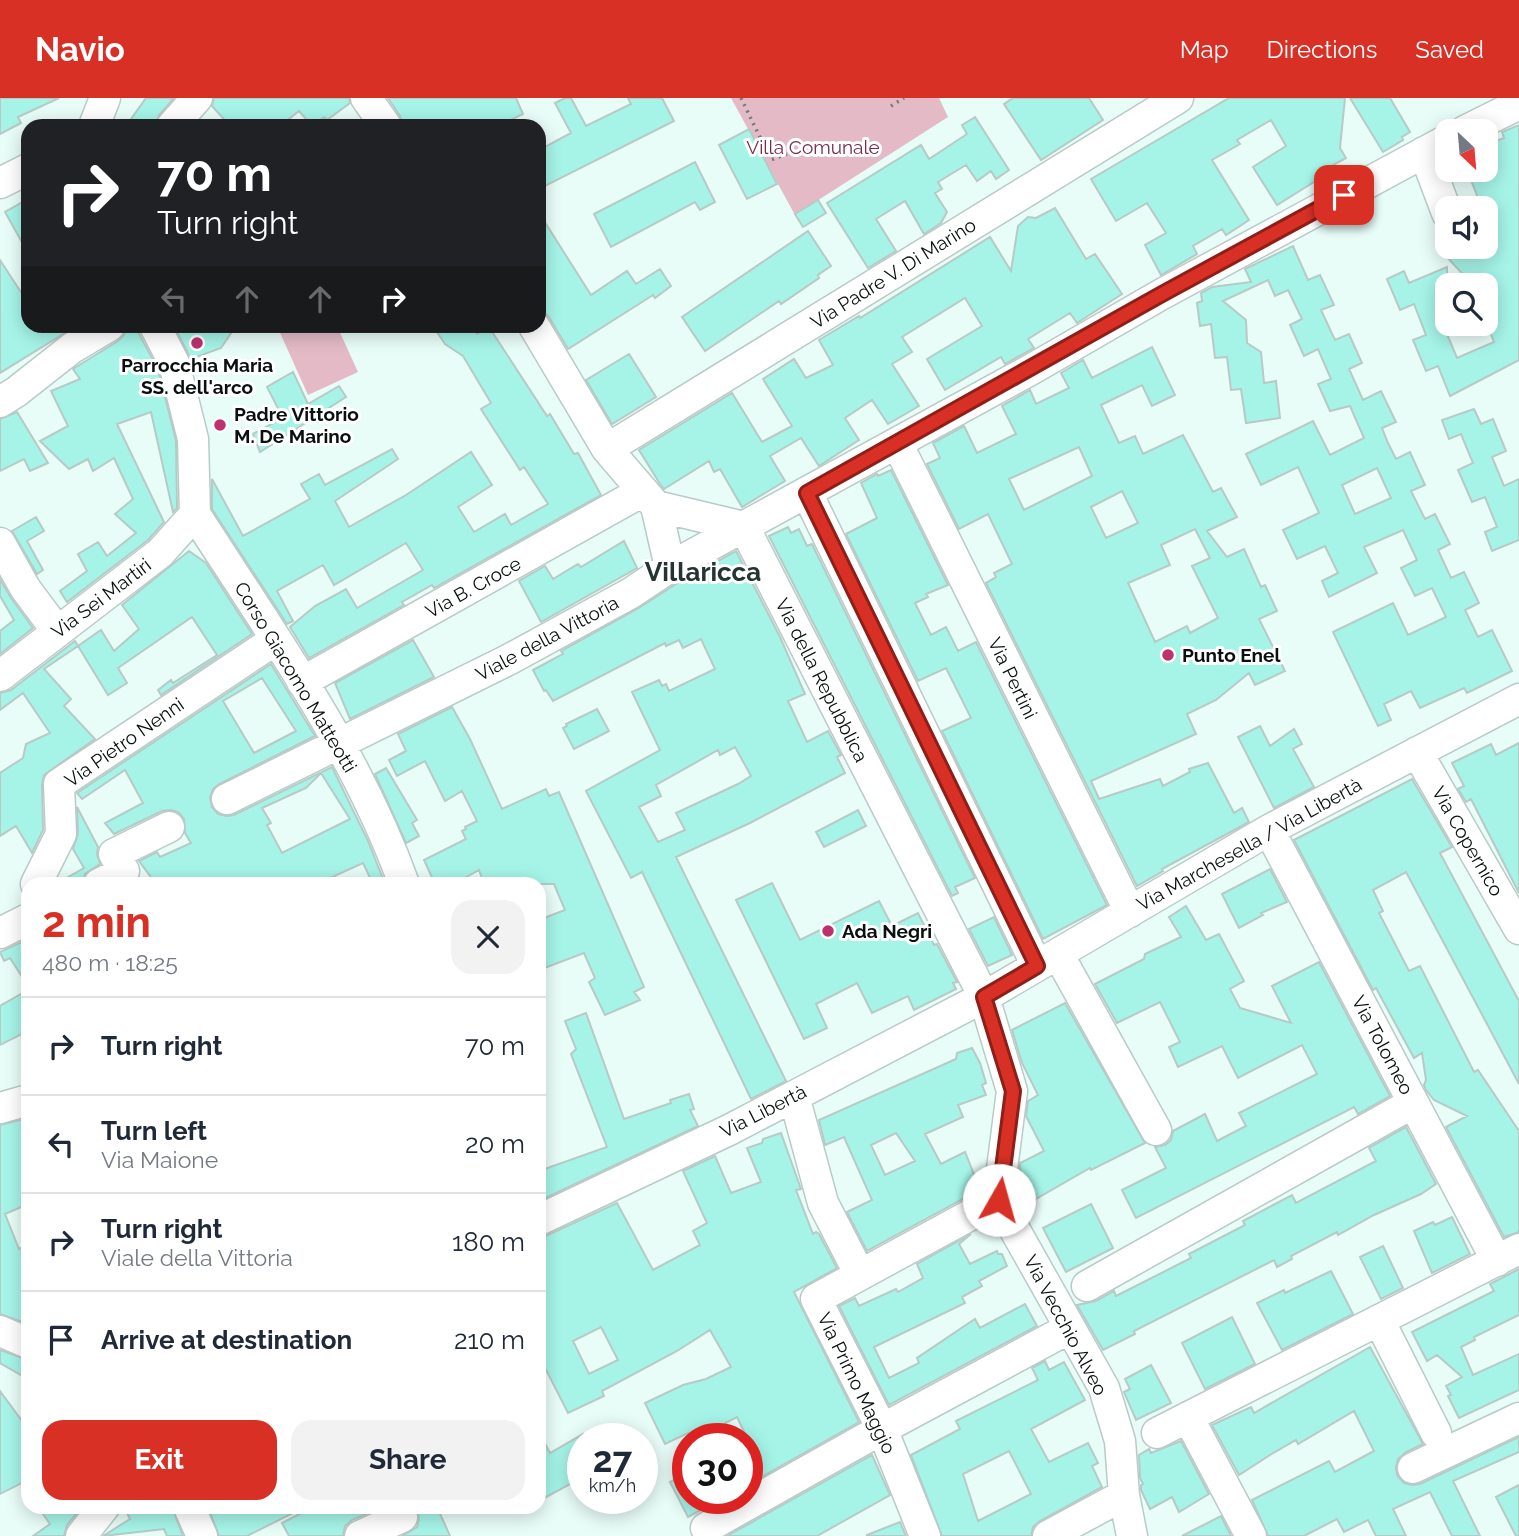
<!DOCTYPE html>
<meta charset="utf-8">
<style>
:root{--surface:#fff;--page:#f2f2f3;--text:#1f2937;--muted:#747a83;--line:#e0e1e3;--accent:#d93025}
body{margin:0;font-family:Raleway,sans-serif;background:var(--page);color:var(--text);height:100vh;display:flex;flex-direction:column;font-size:26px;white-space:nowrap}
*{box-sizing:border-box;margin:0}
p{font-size:23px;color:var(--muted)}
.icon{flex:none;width:38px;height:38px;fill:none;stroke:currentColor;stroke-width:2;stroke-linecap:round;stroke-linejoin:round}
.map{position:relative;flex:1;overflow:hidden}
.side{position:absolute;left:21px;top:779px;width:525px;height:637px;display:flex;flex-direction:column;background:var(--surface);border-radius:21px;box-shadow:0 4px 18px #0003}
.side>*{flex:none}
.guide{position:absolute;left:21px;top:21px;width:525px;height:214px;border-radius:21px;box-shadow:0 4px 18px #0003;background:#202124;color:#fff;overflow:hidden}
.needle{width:46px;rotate:154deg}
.tools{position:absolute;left:1435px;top:21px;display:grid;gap:14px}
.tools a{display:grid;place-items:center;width:63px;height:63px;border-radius:14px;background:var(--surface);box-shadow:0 4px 18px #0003;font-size:35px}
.speed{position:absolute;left:567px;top:1325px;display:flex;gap:14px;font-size:35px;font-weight:700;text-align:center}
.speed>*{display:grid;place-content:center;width:91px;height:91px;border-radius:50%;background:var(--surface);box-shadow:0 4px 18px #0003;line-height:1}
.speed small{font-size:18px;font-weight:400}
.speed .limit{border:10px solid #d22;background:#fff;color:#111}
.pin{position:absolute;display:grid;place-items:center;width:60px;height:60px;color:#fff;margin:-30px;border-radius:14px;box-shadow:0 4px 10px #0006}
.me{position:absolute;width:77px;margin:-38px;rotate:7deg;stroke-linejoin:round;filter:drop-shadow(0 0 5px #0008)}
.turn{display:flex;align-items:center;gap:24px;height:147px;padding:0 21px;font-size:32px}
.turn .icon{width:91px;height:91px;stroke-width:2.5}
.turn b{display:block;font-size:49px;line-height:60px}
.lanes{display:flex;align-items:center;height:66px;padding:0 21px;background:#0003;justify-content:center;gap:35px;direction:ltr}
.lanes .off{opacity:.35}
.round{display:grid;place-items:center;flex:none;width:74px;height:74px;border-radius:21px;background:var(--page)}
.head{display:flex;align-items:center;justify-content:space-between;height:119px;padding:0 21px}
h1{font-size:42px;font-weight:700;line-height:52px;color:var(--accent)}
.button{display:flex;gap:14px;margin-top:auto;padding:14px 21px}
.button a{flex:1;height:80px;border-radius:21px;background:var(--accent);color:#fff;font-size:28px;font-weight:700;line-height:80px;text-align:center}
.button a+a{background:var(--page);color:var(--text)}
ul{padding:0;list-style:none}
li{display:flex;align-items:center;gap:21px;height:98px;padding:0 21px;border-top:2px solid var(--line)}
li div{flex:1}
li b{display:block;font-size:26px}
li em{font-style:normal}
header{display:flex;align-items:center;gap:42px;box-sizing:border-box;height:98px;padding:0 35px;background:var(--accent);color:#fff}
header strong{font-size:33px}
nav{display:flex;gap:38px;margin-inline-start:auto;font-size:24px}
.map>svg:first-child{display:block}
.green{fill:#e4bac7}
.building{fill:#a6f4e8;stroke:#b7cac6;stroke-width:2;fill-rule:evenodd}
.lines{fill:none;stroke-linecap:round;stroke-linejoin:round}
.minor-casing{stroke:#b8cbc8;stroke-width:33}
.path{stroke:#6f7c79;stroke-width:3.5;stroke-dasharray:2 5;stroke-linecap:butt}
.minor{stroke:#fff;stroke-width:30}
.route-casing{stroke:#8d1f18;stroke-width:18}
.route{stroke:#d93025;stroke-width:12}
.poi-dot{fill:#bb326f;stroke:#fff;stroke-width:2.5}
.labels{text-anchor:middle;stroke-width:6;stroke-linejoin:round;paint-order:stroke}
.park-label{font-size:19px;fill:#772d4b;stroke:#fff}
.street-label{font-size:19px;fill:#09100f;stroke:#fff}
.poi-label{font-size:19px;font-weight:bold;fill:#09100f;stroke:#fff;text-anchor:start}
.district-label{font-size:26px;font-weight:bold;fill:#253432;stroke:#fff}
</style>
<header>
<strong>Navio</strong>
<nav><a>Map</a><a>Directions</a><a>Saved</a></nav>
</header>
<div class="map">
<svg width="1519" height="1438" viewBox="0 0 1519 1438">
<rect width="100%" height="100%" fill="#e8fcf8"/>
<!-- green -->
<path class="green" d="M731,0H939L948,19L795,117Z
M277,228H337L358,274L308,297Z"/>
<!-- building -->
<path class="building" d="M0,0H59L18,19L21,25L0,36Z
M146,0H174L159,17L155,28H126Z
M214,0H349L350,5L327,22L324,19L312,28L299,13L280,28H230L212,8Z
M388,0H516L523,16L498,28H403L400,18Z
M565,0H571L586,28L631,6L628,0H662L674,23L539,91V52L571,35L555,5Z
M1013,0H1089L1103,22L1041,62L1004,6Z
M1229,0H1345L1340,50L1346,60L1322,73L1325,77L1277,107L1253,69L1286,48L1271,22L1237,42L1240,46L1212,62L1249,122L1226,137L1222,131L1193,148L1197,156L1161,177L1145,147L1166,135L1147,105L1116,123L1091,81Z
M1350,0H1390L1410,34L1402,39L1403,42L1383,54Z
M975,19L1009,72L996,81L991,73L977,83L966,67L938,84L942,91L935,95L947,114L941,125L924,136L905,103L876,121L896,153L868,170L827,105L921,47L929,61L967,36L962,27Z
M1519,27V262L1450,298L1438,268L1426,273L1413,242L1426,237L1414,206L1400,212L1387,181L1404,173L1409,185L1447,169V228L1444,229L1457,260L1494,244L1486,224V187H1473L1444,156L1461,149H1486V110H1482L1467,72H1486V47L1504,40L1502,34Z
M749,31L777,86L747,101L719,47Z
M695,64L715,104L700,112L695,104L611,149L594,116Z
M28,101V155L5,114Z
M818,102L826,115L803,129L795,116Z
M1055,110L1086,161L1095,156L1122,196L1077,225L1070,215L1028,241L1034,250L1005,266L1001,259L945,292L927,261L982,228L965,200L902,239L912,254L892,266L919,308L888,326L872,302L845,320L859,342L819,368L801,340L770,358L785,383L742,409L720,371L714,374L709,363L664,391L660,386L639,352L732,295L762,344L792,328L763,281L794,261L806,280L833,267L819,242L859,218L860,220L990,139L1011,173L1018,128L1028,119L1036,120Z
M539,115L591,197L627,173L636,186L660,171L671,188L655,200L653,197L568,251L549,219L539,208Z
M808,133L831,168L818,177L819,180L781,206L779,203L705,253L682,219Z
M1293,148L1308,182L1320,177L1334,207L1321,212L1335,242L1349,236L1362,265L1349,271L1363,302L1381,293L1396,324L1382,330L1388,345L1396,361L1410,354L1425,387L1411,393L1425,421L1435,416L1450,446L1438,452L1451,480L1464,474L1479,505L1465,512L1478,539L1492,532L1512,573L1467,595L1464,590L1420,610L1411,593L1384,606L1391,622L1378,628L1333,534L1393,505L1408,537L1446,519L1432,490L1415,498L1401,470L1417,462L1403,432L1364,449L1377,475L1329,499L1322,483L1338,475L1325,448L1297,461L1283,432L1319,415L1298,369L1261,387L1246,356L1313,323L1330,357L1364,340L1350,308L1330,313L1318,286L1331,281L1318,251L1304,258L1290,227L1302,221L1288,192L1275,198L1268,182L1223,203L1246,222L1247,245L1261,254L1264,285L1276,283L1280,320L1246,325L1241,291L1231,292L1227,259L1215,260L1211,226L1200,228L1197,205L1202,203L1201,195L1212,189L1251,184L1245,171ZM1377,370L1391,400L1355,416L1342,387Z
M0,162L28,205V228H76L0,275Z
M126,228H138L139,236L158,271L176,343L177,410L173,414L151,314L117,326L164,424L148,442L67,504L60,493L87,473L78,456L98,444L107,458L136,435L115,416L133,401L114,360L93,373L88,361L69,371L40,343L68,328L51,293L80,281L73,271L118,243L124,237Z
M174,228H236L221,250L191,261Z
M433,228H472L477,236L489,229L547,318L550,316L574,356L578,355L601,397L434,490L432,487L402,504L404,507L309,560L290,529L315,508L346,491L357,510L423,472L406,445L334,487L323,467L277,493L293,523L287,526L212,411V381L243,438L310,401L301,386L319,376L325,387L392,351L398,361L335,403L349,429L406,397L471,354L492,387L458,409L474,434L505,416L511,427L548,406L524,369L520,372L481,311L491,305L463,258L445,246Z
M1152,249L1175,297L1152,308L1142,287L1101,307L1119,345L1135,338L1143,356L1183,337L1213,394L1221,390L1237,419L1207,433L1227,459L1244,451L1261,489L1265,487L1277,513L1259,521L1285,573L1255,587L1249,575L1216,602L1187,616L1196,636L1091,683L1099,701L1160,681L1163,688L1190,674L1189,671L1208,665L1234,715L1242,710L1249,724L1162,771L1163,773L1137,788L986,485L996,479L994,475L1012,466L988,416L959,431L927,366L940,360L933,345L964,328L977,355L1016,336L1002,308L1030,292L1036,306L1069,290L1061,275L1083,262L1092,280ZM1079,349L1092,378L1024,412L1009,381ZM1122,393L1138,425L1106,440L1091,409ZM1195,431L1210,460L1192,468L1218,520L1190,535L1187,528L1155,544L1128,485L1170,467L1161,447Z
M629,256L656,299L612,326L586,282Z
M293,274L308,306L339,288L346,299L260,354L253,336L283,320L267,289Z
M1474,311L1481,326L1493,321L1506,353L1492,359L1504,388L1519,381V442L1492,453L1485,434L1497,429L1485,399L1472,404L1458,372L1473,365L1461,336L1449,341L1442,322Z
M17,314L48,365L30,373L24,361L0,373V321Z
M891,372L948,487L926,496L928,499L915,505L931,537L946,529L958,553L976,544L1107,807L1043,841L942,633L971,620L946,570L918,583L846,436L877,420L861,385L877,376L878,378Z
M36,419L44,433L27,443L43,472L37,476L12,433Z
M788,429L791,435L799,431L807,448L812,446L975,780L955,789L958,795L952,798L769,438Z
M624,443L637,470L541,524L519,483L545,468L553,481L578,466L581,469Z
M189,453L206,465L252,536L161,597L158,592L171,582L173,585L217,557L192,519L118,570L127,585L108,597L78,548L101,532L114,553L139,531L122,507Z
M736,453L780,539L805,596L788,603L807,644L828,633L841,657L837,659L845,675L750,725L676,759L786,983L751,1001L642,774L631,780L586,693L660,652L632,594L659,582L662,588L666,586L669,593L715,571L701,541L683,550L679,542L666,548L665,545L553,603L546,592L544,593L533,572L563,556L561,553L639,510L679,484ZM735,649L751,678L738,686L676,715L685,732L658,744L639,709L661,698L656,687L718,652L720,657Z
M0,481L11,500L33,530L0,556V533L14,522L0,498Z
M413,542L434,579L350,621L335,585Z
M75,543L78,548L44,571L71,601L64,608L95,641L44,677L42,687L43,732L32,755L16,728L0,738V675L23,660L26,646L50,635L23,595L0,612V595L11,592Z
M271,566L315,638L219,686L213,691L210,699L212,709L218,716L227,718L234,717L332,669L368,743L385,786H373L363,765L317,786H156L139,763L157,754L160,759L191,745L185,735L184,721L178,714L171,712L162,713L114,736L105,725L143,705L125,672L82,701L77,695ZM262,580L296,633L254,655L223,603ZM321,675L350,721L282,755L267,727L271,725L262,710L306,690Z
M452,609L470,641L502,711L546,691L549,698L559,694L644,889L634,894L640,902L605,917L589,884L595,880L584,855L539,872V822L565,812L554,786H484L479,772L454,786H435L424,762L466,741L462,733L466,731L465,729L477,723L462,693L445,703L425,663L397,678L389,662L406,653L398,636Z
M597,611L609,633L574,651L563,630L567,628L566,626Z
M1260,628L1270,648L1294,631L1302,646L1293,651L1314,689L1274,710L1238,639Z
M1519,645V795L1471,701L1466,704L1458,691L1464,688L1452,665L1491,646L1496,657Z
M386,670L417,722L412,725L419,738L406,745L375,676Z
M1412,681L1452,749L1440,755L1519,903V986L1406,774L1373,792L1383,813L1379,815L1409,873L1420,868L1474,974L1478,972L1519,1033V1134L1504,1139L1446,1029L1467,1018L1434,1002L1426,992L1424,987L1426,982L1422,955L1414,960L1376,890L1373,892L1294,742Z
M77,709L98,749L97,756L100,766L85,776L82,786H56L84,770L73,751L78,736Z
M858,712L866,728L824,749L816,734Z
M1270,771L1287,804L1261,815L1263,817L1239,830L1222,796Z
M772,785L800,842L879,803L892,828L918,815L934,847L937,846L957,884L953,885L956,891L914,912L908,898L872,915L857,885L816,906L827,930L804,941L736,802Z
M1186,808L1206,842L1219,836L1244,883L1230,891L1240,910L1291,925L1272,888L1319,864L1390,998L1358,1016L1354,1009L1136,1120L1122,1092L1166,1070L1155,1049L1165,1047L1171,1042L1173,1033L1205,1016L1217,1043L1246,1028L1239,1015L1317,976L1302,947L1238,980L1222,948L1178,969L1169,949L1180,944L1160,904L1117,925L1095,886L1144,861L1145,856L1181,839L1169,819Z
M994,819L1012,857L988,868L969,831Z
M28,841V888L10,860L4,863L0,854Z
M28,892V933L0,947V908Z
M1065,905L1145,1045L1091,1072L1090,1070L1034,1102L1020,1071V1065L1044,1053L1026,1018L1028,1003L1038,997L1022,965L1012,932Z
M586,915L624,1021L671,1005L670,1002L689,996L694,1011L690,1012L698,1028L539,1103V1073L607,1049L571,956L576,951L565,923Z
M972,950L980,965L986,985L982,987L986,997L958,1007L963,1019L925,1036L941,1066L965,1054L975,1079L974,1095L867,1153L847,1114L872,1102L844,1039L825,1047L819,1022L956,961L957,955ZM896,1035L915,1063L885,1077L871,1047Z
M28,1020V1106L5,1116L19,1151L28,1147V1226L0,1216V1027Z
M1406,1029L1436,1086L1421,1096L1374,1117L1338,1137L1337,1134L1291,1158L1292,1161L1277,1169L1274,1162L1134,1233L1135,1236L1103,1252L1077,1207L1096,1203L1114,1193L1116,1198L1191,1160L1189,1156L1245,1127L1243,1123L1292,1097L1296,1105L1376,1063L1369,1050Z
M781,1035L801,1091L796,1092L813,1136L816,1134L819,1136L837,1170L794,1194L859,1324L747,1387V1340L737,1319L708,1334L705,1327L665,1346L645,1305L683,1287L706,1281L731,1269L710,1232L677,1253L602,1293L604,1298L568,1315L539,1258V1141L617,1105L653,1172L700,1147L693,1133L707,1125L683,1073L715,1058L731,1095L761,1084L747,1050L762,1045L763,1041ZM601,1229L618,1262L589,1276L573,1243Z
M1091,1106L1113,1150L1066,1174L1043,1130Z
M1452,1119L1470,1156L1432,1175L1414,1133L1433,1124L1435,1127Z
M971,1136L959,1146L970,1166L997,1153L998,1156H1002L1007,1168L979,1183L982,1188L962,1199L965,1205L874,1249L889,1280L919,1265L917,1260L975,1221L980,1230L1025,1206L1037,1228L889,1307L839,1208L855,1200L859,1208L896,1191L898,1194L923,1180L917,1166Z
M1383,1148L1403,1190L1381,1201L1360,1159Z
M1519,1171V1217L1474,1239L1475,1242L1461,1249L1473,1277L1519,1256V1292L1459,1320L1448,1298L1451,1297L1446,1288L1462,1279L1437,1257L1427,1263L1412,1234L1494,1193L1490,1186Z
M1331,1173L1353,1216L1282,1252L1257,1205L1284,1192L1285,1195Z
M1232,1219L1255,1266L1205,1291L1182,1245Z
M1370,1249L1423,1346L1406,1354L1398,1361L1396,1369L1397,1377L1404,1385L1412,1387L1420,1386L1519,1339V1354L1453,1383L1480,1438H1452L1430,1394L1393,1411L1406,1438H1376L1368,1422L1344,1434L1337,1421L1304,1438H1268L1252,1402L1329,1363L1335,1374L1374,1353L1354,1313L1298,1346L1296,1342L1270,1357L1239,1377L1212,1327L1251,1309L1254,1315Z
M0,1252L28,1262V1281L0,1265Z
M1045,1263L1049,1272L1064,1264L1085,1302L1031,1331L1049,1364L1088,1345L1098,1365L1092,1368L1102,1389L1040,1423L1033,1429L1031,1438H942L911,1357L960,1331L956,1323L1038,1282L1032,1270ZM1009,1353L1031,1396L978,1423L963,1376Z
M1151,1267L1171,1305L1136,1322L1124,1294L1130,1291L1125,1281Z
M0,1293L28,1331V1382L0,1396Z
M539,1334L550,1355L583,1336V1379L539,1403Z
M1181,1343L1209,1396L1179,1414L1172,1399L1150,1411L1141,1392V1387L1143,1386L1140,1380L1139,1357L1149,1351L1151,1355Z
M872,1357L890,1397L817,1438H727Z
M688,1375V1400H724L688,1419L670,1384Z
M1519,1387V1438H1516L1496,1399Z
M38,1409H82L67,1427L64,1438H33L50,1426Z
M124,1409H172L183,1438H167L164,1431L103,1438L130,1421Z
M208,1409H305L247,1438H219Z
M313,1409H382L352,1422L345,1428L343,1438H289L282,1425Z
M416,1409H437L450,1438H402L417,1429L419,1420Z
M1221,1418L1231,1438H1182Z
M900,1424L906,1438H867V1437Z"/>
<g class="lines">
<!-- minor casing -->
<g class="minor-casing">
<path id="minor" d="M366,0L386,28
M94,28L105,0
M172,28L197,0
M1465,33L1519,6
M1424,54L1447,115
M0,85L28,71
M155,228L174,265L193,341L195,416
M534,228L607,351L656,408L744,429L984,899L1012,993L998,1102L1104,1290L1120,1343L1124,1397L1132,1438
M0,304L16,294L72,250L109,228
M897,345L1130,814
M607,351L1178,0
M807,395L1037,868
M656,408L670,469
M195,416C271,535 356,652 404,786
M0,445L25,490L57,533
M0,578L160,455L195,416
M302,584L643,393
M1417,654L1519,831
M227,701L508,562L631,495L670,469L1032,271L1162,196L1447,42
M1269,732L1497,1163
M36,786L61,736L59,686L275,542
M99,786L124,773L114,756L169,729
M0,835L28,821
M1058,856L1156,1032
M794,998L823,1105L860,1177L816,1201L882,1331L925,1438
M0,1010L28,1002
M539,1122L729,1032L984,899L1269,732L1519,601
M860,1177L998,1102
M1087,1188L1413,1005
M1379,1222L1436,1335
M0,1233L28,1245
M1188,1319L1251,1438
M1157,1335L1519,1151
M1413,1370L1519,1320
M189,1409L202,1438
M706,1430L882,1331L1070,1230
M81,1438L104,1409
M360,1438L402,1419
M1048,1438L1124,1397"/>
</g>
<!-- path -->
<path class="path" d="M741,0L771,62L818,44
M891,8L904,0"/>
<!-- minor -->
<use href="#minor" class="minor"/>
</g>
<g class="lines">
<!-- route casing -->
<g class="route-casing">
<path id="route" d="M999,1102L1013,993L984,899L1037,868L807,395L1162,196L1344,97"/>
</g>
<!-- route -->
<use href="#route" class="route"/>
</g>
<!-- markers -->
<g class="poi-dot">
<circle cx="197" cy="245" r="7"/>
<circle cx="220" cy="327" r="7"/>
<circle cx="1168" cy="557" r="7"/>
<circle cx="828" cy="833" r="7"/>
</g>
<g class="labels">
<!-- park labels -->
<g class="park-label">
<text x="813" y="56">Villa Comunale</text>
</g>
<!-- street labels -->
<g class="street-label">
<text transform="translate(893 175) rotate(-32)" y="7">Via Padre V. Di Marino</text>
<text transform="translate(473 489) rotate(-29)" y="7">Via B. Croce</text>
<text transform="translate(101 500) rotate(-37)" y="7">Via Sei Martiri</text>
<text transform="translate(547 540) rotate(-28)" y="7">Viale della Vittoria</text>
<text transform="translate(296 579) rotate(59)" y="7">Corso Giacomo Matteotti</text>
<text transform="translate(1013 580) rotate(64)" y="7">Via Pertini</text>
<text transform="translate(822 582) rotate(63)" y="7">Via della Repubblica</text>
<text transform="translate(124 644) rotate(-35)" y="7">Via Pietro Nenni</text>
<text transform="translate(1468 743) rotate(60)" y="7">Via Copernico</text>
<text transform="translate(1249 746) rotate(-29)" y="7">Via Marchesella / Via Libertà</text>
<text transform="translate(1383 947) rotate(62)" y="7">Via Tolomeo</text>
<text transform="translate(763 1013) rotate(-27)" y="7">Via Libertà</text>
<text transform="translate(1066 1227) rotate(62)" y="7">Via Vecchio Alveo</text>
<text transform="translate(857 1285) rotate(64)" y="7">Via Primo Maggio</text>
</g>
<!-- poi labels -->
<g class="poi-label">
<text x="197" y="274" text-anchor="middle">Parrocchia Maria<tspan x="197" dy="22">SS. dell'arco</tspan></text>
<text x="234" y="323">Padre Vittorio<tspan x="234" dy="22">M. De Marino</tspan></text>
<text x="1182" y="564">Punto Enel</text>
<text x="842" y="840">Ada Negri</text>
</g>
<!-- district labels -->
<g class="district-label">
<text x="703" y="483">Villaricca</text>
</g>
</g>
</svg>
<div class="tools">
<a><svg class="needle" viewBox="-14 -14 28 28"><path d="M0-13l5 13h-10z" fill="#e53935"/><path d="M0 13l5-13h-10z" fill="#747a83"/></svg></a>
<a><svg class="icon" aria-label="sound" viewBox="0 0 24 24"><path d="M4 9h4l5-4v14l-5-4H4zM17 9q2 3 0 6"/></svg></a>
<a><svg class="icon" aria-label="search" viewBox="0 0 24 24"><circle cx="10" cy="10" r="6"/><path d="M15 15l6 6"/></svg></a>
</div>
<div class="speed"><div>27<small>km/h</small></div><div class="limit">30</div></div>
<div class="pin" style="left:1344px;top:97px;background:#d93025"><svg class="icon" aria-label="arrive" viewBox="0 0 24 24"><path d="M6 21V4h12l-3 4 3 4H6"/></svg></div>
<svg class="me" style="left:999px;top:1102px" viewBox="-20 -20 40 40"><circle r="19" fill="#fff"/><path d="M0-13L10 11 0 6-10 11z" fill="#d93025"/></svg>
<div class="guide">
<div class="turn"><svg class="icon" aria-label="right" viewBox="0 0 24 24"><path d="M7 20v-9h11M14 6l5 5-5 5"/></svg><div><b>70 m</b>Turn right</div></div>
<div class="lanes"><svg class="icon off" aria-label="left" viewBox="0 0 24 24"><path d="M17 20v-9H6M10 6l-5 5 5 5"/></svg><svg class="icon off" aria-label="ahead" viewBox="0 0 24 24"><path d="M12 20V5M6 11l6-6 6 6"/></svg><svg class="icon off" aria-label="ahead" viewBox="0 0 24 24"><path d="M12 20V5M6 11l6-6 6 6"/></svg><svg class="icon" aria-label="right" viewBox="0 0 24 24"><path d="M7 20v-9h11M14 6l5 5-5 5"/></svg></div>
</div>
<section class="side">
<div class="head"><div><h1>2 min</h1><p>480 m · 18:25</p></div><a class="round"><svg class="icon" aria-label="close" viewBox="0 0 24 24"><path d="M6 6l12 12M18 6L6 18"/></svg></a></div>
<ul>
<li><svg class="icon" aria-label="right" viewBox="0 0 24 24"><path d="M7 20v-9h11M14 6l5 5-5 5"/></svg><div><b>Turn right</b></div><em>70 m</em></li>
<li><svg class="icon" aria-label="left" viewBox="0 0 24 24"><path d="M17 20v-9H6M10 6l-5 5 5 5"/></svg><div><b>Turn left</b><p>Via Maione</p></div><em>20 m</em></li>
<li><svg class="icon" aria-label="right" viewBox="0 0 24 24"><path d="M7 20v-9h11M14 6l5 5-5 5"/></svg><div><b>Turn right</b><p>Viale della Vittoria</p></div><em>180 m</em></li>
<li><svg class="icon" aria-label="arrive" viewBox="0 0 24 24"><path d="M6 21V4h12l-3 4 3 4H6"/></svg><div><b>Arrive at destination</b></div><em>210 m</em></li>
</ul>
<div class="button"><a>Exit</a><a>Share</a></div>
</section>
</div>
